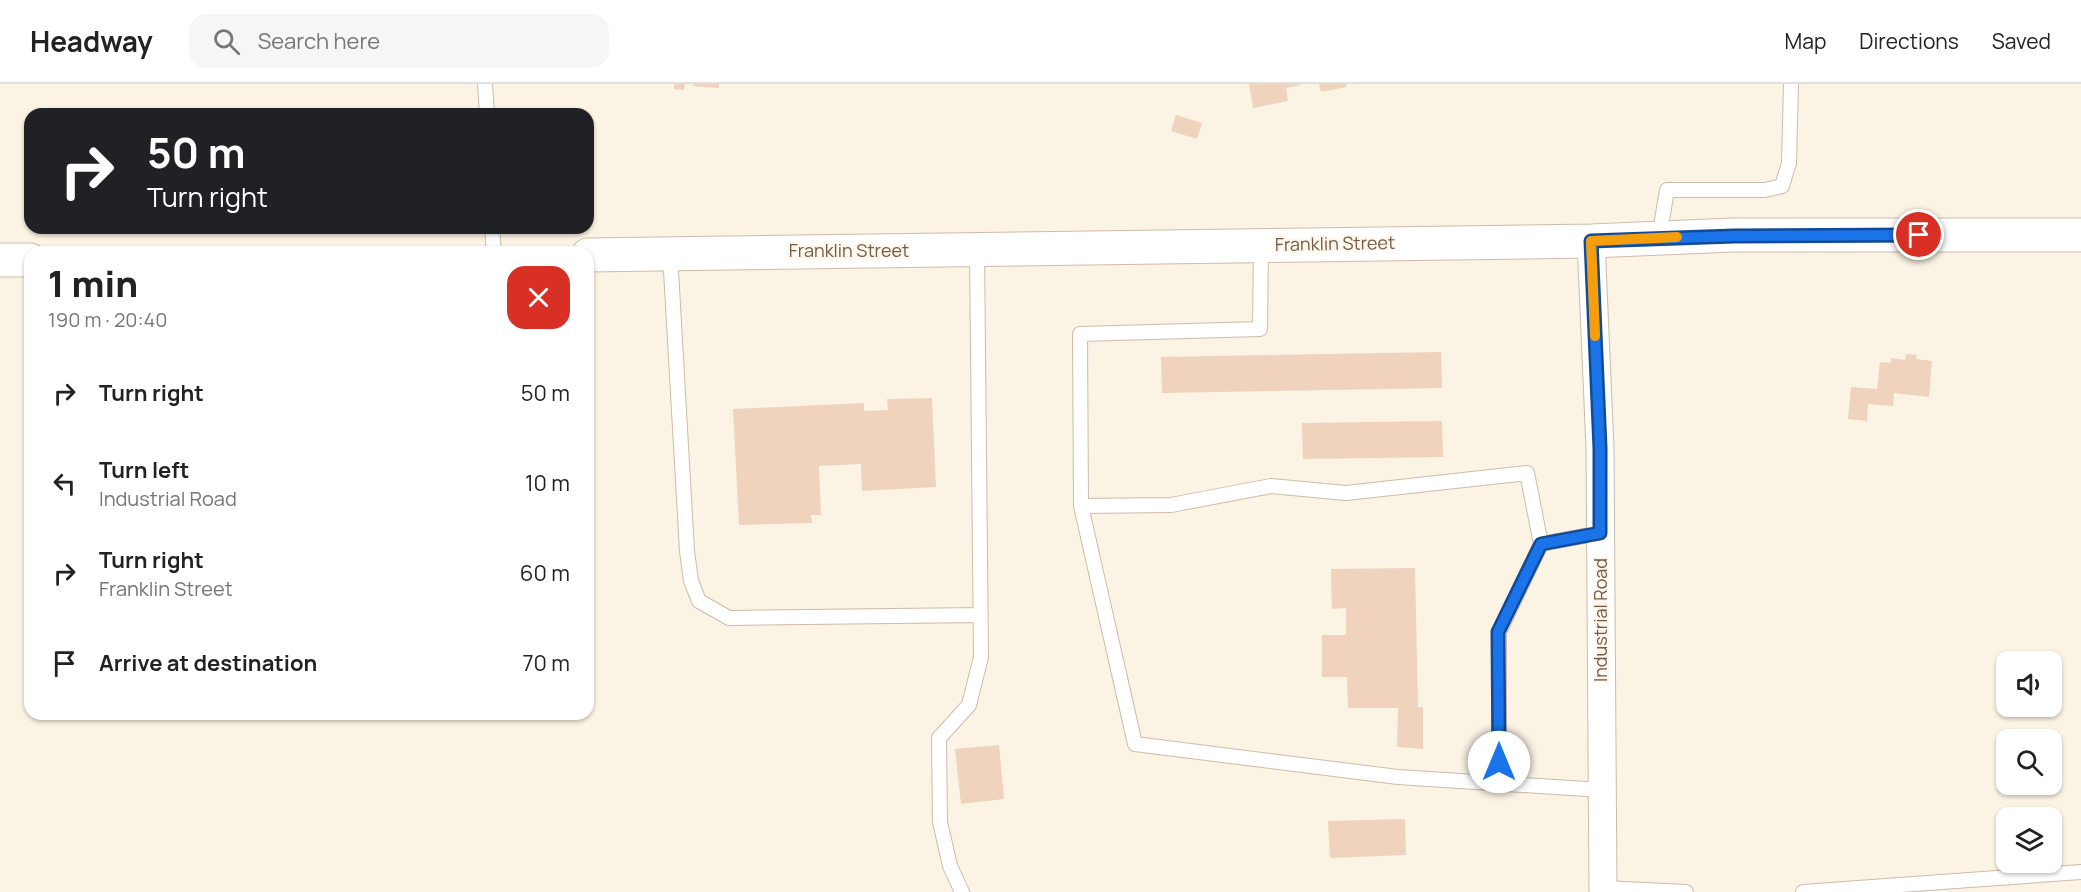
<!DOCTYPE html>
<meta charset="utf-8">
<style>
:root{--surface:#fff;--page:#f6f6f6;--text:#222;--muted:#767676;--line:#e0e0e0}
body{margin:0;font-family:Manrope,sans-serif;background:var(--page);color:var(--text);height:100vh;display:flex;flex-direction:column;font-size:22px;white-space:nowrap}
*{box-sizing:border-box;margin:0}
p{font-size:20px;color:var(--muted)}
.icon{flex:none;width:33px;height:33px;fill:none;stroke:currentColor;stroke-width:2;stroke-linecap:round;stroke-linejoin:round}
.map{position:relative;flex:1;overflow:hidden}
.drawer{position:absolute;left:24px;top:162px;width:570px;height:474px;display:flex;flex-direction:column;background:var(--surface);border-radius:18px;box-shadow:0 2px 4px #0004}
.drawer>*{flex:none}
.banner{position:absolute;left:24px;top:24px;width:570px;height:126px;border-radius:18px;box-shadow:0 2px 4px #0004;background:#202124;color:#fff;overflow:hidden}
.controls{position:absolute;left:1996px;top:567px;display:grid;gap:12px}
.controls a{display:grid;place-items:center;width:66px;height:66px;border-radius:12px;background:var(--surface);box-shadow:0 2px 4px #0004;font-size:30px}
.pin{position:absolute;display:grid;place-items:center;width:51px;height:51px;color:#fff;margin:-26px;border:3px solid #fff;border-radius:50%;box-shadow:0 2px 6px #0007}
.me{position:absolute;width:66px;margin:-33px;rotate:0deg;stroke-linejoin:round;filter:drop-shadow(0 0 4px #0008)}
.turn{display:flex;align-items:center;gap:21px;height:126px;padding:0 24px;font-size:27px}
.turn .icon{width:78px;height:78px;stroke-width:2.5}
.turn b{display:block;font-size:42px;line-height:51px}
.round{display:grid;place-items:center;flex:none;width:63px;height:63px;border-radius:18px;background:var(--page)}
.headline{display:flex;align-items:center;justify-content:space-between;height:102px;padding:0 24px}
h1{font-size:36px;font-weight:800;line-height:45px}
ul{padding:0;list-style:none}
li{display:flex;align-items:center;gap:18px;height:90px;padding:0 24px}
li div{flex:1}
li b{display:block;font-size:22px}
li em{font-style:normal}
header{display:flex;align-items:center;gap:36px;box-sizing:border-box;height:84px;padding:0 30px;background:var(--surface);border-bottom:2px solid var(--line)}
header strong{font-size:28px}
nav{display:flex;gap:33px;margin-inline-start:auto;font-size:21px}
.search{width:420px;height:54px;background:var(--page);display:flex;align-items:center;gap:15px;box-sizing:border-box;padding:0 21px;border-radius:18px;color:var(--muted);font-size:22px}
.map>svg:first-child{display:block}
.building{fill:#efd3bd}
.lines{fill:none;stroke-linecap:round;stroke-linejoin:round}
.service-casing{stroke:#ccbbab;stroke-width:16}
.minor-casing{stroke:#ccbbab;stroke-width:29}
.secondary-casing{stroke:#cfbba9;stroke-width:35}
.service{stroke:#fff;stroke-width:14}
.minor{stroke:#fff;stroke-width:27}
.secondary{stroke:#fff;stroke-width:33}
.route-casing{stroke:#114b97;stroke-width:15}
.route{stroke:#1a73e8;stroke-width:10}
.slow{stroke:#f59e0b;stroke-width:10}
.labels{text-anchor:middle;stroke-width:4.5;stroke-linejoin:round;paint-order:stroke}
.street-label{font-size:18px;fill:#725b4b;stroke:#fef7ea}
</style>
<header>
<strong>Headway</strong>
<div class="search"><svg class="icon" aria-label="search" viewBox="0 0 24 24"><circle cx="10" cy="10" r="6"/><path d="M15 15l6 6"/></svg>Search here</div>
<nav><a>Map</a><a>Directions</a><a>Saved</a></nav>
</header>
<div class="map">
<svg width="2081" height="808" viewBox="0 0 2081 808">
<rect width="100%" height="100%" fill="#fbf3e4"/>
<!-- building -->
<path class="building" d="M674,0H685L684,6L674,5Z
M693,0H719V4L693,2Z
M1249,0H1300V1L1286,4L1288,17L1253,24Z
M1319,0H1346V3L1321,8Z
M1176,31L1202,39L1197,55L1171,47Z
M1441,268L1442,304L1162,309L1161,273Z
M1906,270L1917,271L1916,275L1932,277L1929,313L1894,309L1893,322L1868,320L1867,337L1848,335L1851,303L1877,305L1880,278L1891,279V274L1905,276Z
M932,314L936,403L862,407L861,380L819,382L821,431H811L812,439L739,441L733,325L864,319V327L888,326L887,315Z
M1442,337L1443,373L1303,375L1302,339Z
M1415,484L1418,623H1423V665L1397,663L1398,624H1348L1347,593H1322V551H1346V524L1332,525L1331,485Z
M999,661L1004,715L961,720L955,665Z
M1405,735L1406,771L1330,774L1328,737Z"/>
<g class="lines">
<!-- service casing -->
<g class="service-casing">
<path id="service" d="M485,0L487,30
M492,144L494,168
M1659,154L1667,106H1765L1782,102L1789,79L1791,0
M1261,161L1260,245L1080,250L1081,422L1135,660L1398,693L1602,706
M670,169L687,467L691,497L699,517L729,534L981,531
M1081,422L1171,421L1271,402L1346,409L1527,389L1541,460
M1499,699V548L1541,460L1600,449
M1603,804L1686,808
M962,808L950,782L940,738L939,654L969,621L981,573L977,165
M1803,808L2081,788"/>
</g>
<!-- minor casing -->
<g class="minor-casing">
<path id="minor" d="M1591,157L1600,364L1603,808"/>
</g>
<!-- secondary casing -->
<g class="secondary-casing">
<path id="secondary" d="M588,171L1591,157L1733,151H2081
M0,176H30"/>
</g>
<!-- service -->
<use href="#service" class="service"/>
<!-- minor -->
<use href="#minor" class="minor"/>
<!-- secondary -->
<use href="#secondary" class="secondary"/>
</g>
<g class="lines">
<!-- route casing -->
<g class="route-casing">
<path id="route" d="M1499,678L1498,548L1541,460L1600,449V364L1591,157L1734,152L1919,151"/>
</g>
<!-- route -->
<use href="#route" class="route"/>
<!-- slow -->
<path class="slow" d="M1595,252L1591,157L1677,153"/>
</g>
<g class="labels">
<!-- street labels -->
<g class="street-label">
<text transform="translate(1335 160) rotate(-1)" y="6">Franklin Street</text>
<text x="849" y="173">Franklin Street</text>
<text transform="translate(1601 536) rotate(-90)" y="6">Industrial Road</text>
</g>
</g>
</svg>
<div class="controls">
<a><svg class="icon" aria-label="sound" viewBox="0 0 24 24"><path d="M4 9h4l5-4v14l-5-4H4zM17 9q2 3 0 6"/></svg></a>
<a><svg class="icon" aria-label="search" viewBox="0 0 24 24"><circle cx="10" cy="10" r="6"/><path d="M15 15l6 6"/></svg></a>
<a><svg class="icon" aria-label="layers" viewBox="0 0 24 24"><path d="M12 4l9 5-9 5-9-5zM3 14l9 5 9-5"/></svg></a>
</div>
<div class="pin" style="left:1919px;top:151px;background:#d93025"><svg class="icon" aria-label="arrive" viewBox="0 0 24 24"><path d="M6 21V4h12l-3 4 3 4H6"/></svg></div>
<svg class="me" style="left:1499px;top:678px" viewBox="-20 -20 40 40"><circle r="19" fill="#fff"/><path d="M0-13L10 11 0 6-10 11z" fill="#1a73e8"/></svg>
<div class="banner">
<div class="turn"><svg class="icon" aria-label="right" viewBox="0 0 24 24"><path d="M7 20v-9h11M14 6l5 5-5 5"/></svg><div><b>50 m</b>Turn right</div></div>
</div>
<section class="drawer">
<div class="headline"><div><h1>1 min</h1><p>190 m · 20:40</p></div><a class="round" style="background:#d93025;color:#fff"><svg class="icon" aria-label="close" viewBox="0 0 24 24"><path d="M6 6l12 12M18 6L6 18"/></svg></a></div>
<ul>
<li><svg class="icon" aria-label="right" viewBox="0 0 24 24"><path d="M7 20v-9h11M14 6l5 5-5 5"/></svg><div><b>Turn right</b></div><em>50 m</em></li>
<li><svg class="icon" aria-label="left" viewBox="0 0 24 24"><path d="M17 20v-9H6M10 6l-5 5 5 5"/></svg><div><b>Turn left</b><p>Industrial Road</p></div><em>10 m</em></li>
<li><svg class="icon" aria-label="right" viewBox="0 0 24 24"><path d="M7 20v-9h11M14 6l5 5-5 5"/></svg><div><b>Turn right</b><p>Franklin Street</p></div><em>60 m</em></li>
<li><svg class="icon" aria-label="arrive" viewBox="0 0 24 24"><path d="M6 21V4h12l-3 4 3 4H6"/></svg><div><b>Arrive at destination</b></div><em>70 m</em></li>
</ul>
</section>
</div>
